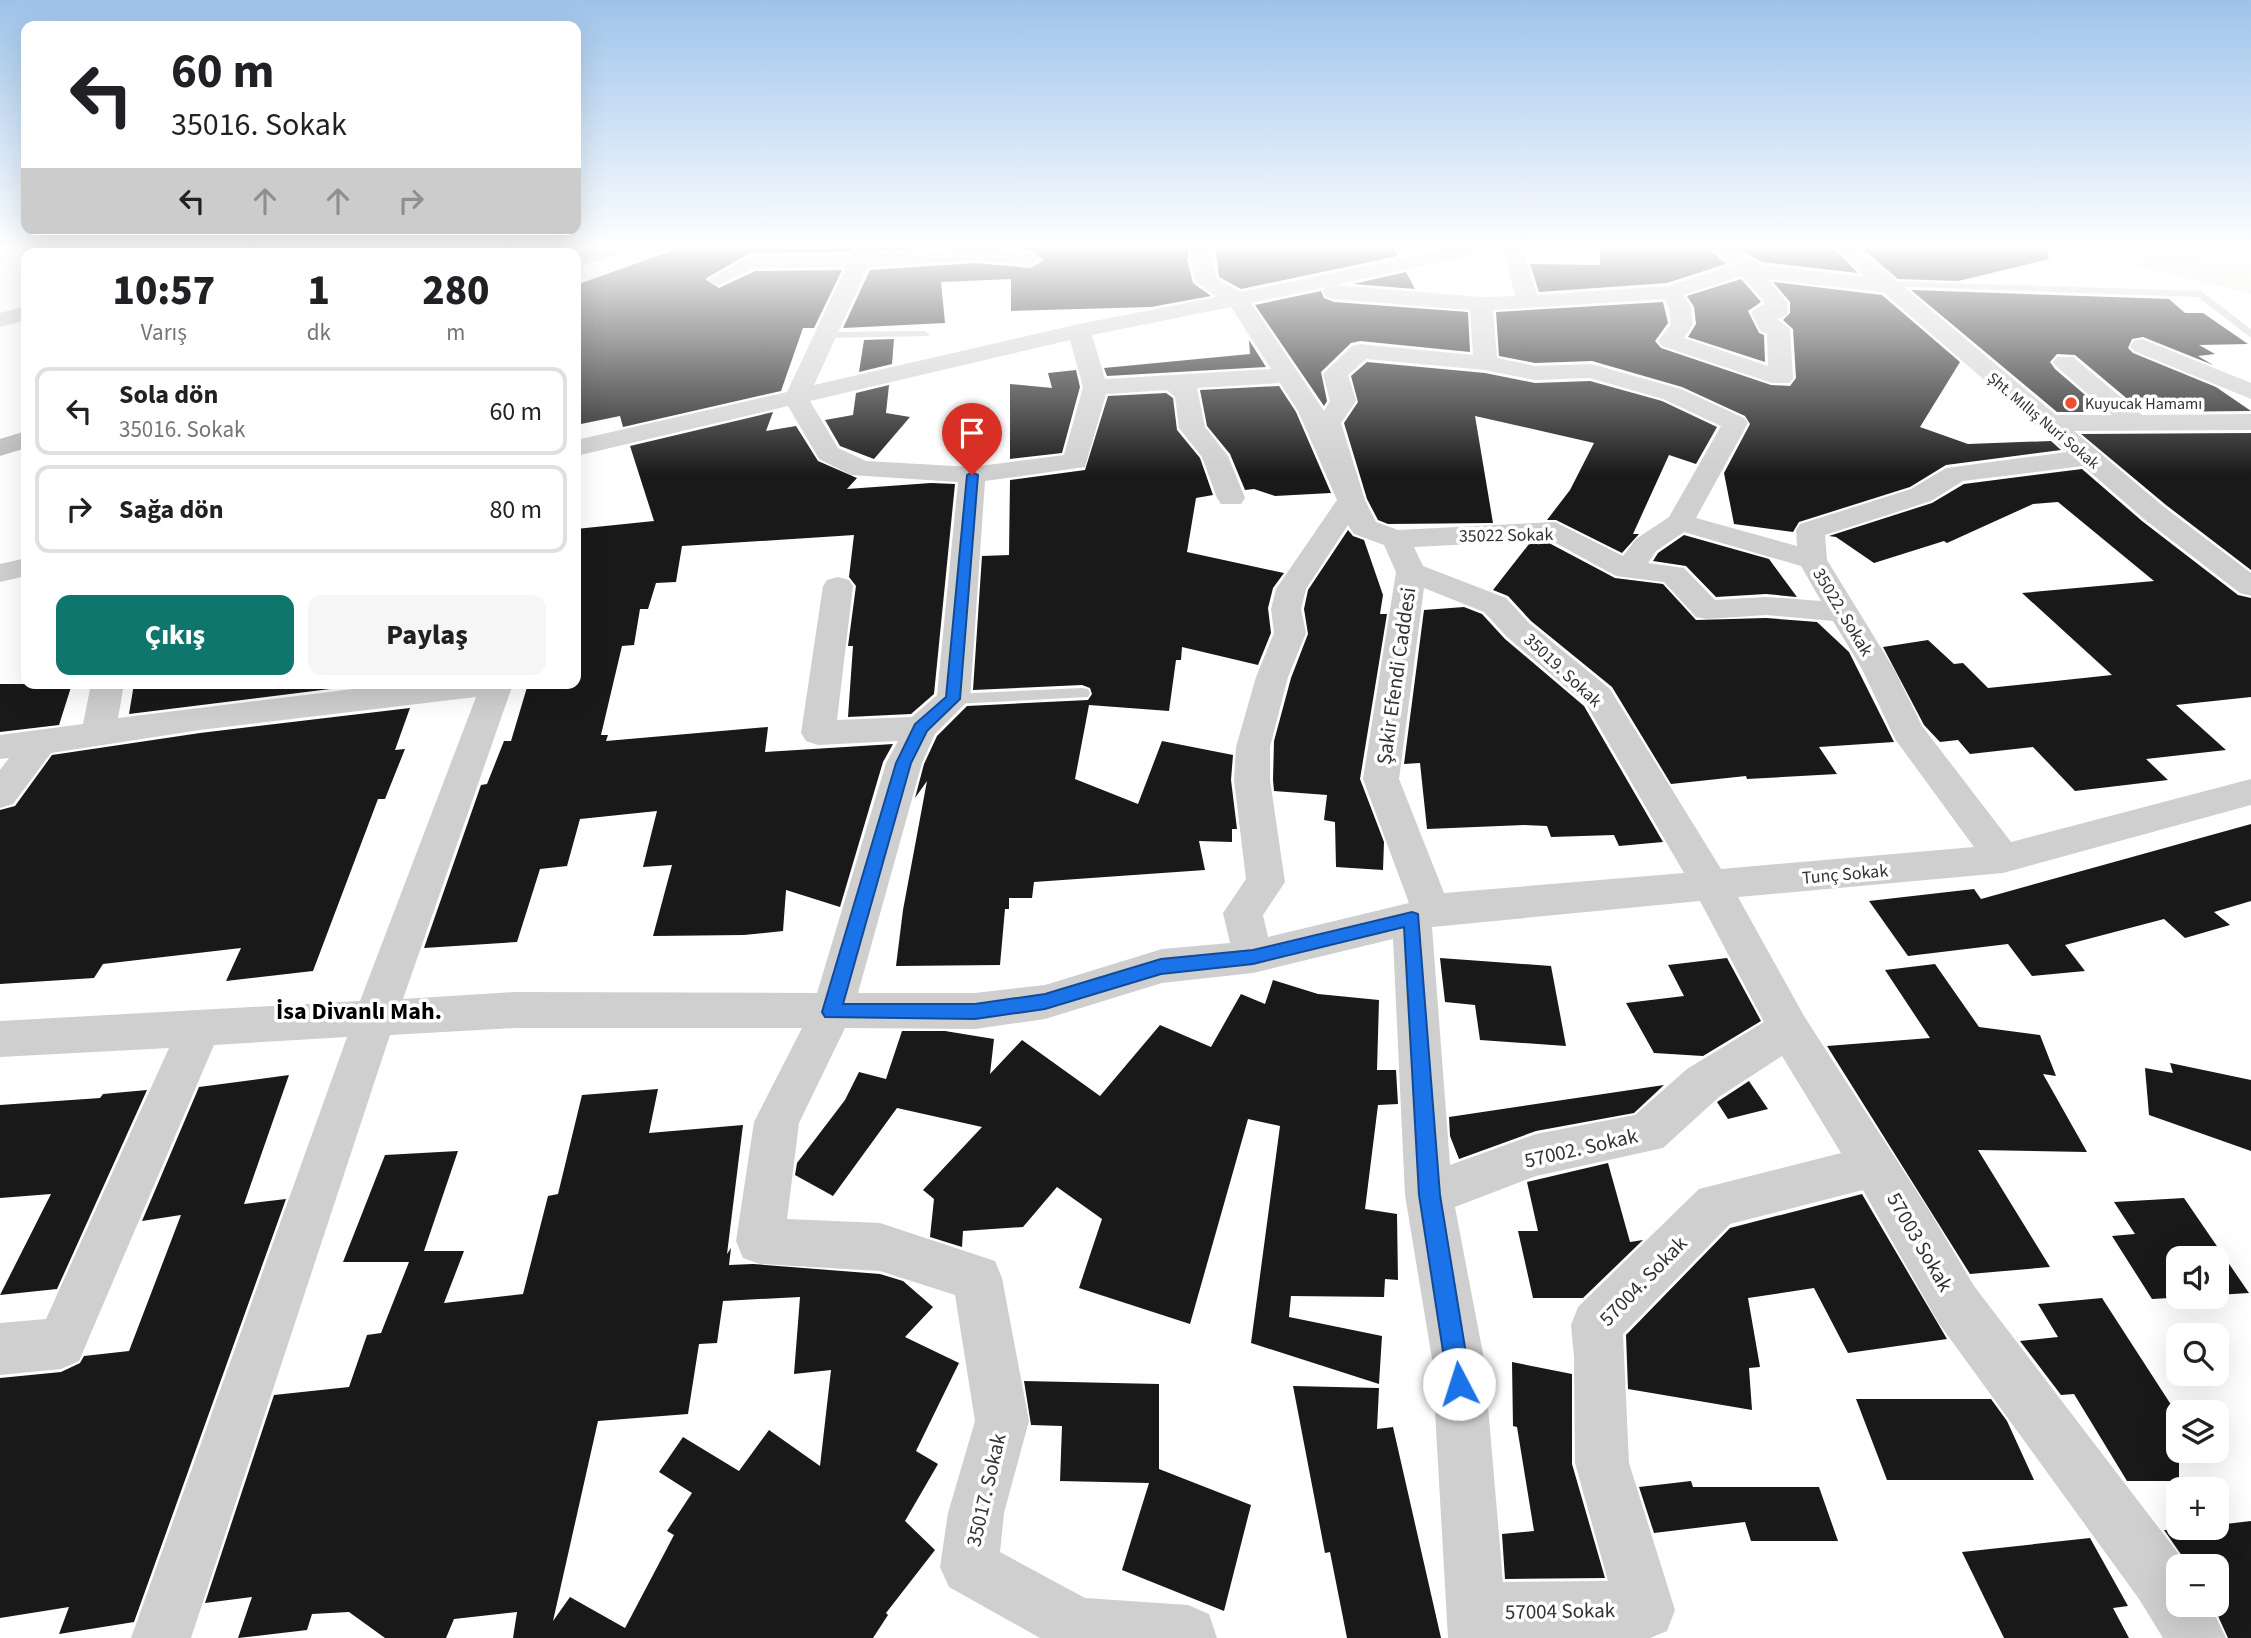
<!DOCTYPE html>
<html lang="tr">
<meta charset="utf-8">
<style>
:root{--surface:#fff;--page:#f6f6f6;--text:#202124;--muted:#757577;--line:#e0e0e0;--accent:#0f766e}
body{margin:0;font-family:"Source Sans 3",sans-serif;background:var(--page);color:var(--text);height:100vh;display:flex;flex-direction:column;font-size:26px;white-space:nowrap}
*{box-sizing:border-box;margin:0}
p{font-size:23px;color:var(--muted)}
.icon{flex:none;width:38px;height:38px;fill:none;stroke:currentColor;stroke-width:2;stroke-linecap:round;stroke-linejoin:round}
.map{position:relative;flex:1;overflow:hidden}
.drawer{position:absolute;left:21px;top:248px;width:560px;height:441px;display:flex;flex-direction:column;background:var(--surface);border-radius:14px;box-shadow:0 7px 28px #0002}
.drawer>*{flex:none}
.hud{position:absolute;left:21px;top:21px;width:560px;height:214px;border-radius:14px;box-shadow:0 7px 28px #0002;background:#fff;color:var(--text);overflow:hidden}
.buttons{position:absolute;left:2166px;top:1246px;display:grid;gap:14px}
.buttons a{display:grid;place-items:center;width:63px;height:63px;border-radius:14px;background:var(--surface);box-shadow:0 7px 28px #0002;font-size:35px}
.pin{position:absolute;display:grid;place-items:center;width:60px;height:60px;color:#fff;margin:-72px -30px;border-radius:50% 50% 50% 0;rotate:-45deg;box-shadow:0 0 7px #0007}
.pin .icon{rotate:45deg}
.me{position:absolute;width:77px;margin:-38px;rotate:355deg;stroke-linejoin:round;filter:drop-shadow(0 0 5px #0008)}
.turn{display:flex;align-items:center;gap:24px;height:147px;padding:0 35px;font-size:32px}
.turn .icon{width:91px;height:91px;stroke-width:2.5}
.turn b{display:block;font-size:49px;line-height:60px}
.lanes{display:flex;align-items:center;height:66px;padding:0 35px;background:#0003;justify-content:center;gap:35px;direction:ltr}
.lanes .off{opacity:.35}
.eta{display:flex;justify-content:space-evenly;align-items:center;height:119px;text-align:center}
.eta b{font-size:42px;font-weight:800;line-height:49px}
.action{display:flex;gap:14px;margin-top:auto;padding:14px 35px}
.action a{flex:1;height:80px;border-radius:14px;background:var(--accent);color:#fff;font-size:28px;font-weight:800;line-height:80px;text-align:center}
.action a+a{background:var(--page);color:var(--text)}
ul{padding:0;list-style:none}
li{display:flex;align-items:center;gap:21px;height:88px;margin:0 14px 10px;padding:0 21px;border:4px solid var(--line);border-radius:14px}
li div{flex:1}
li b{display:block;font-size:26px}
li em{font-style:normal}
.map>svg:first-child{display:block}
.green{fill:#e4efe0}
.building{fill:#191919;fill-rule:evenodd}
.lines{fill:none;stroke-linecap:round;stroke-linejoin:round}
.path{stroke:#cfcfcf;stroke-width:2.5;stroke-dasharray:2.5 2.5;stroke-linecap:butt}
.lane{fill:#cfcfcf;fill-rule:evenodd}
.street{fill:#cfcfcf;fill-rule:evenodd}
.secondary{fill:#bcbcbc;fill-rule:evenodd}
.route{fill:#1a73e8;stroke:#114b97;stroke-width:2}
.poi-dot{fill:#ec4f31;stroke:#fff;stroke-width:2.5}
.labels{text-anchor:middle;stroke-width:7;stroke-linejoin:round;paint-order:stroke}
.far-poi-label{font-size:16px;fill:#323232;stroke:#fff;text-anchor:start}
.far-street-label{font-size:16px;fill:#323232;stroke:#fff}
.street-label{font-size:18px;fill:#323232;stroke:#fff}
.near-street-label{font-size:21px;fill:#323232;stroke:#fff}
.district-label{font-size:24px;font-weight:bold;fill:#000;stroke:#fff}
</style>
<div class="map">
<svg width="2251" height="1638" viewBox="0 0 2251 1638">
<rect width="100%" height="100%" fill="#fff"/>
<!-- green -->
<path class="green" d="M2089,246H2250L2251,294L2082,253Z"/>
<!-- building -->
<path class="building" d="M685,246H854L850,252L750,253L705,279L719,288L755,271L842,270L814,328H803L781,391L623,427L620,416L576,425V285Z
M879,246H1190L1187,260L1193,283L1211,296L1151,307L1011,311V279L941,282L945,323L843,328L870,270L975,263L1031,268L1044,260L1033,251L1014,247L962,246L878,251Z
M1215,246H1393L1398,256L1241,289L1219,277Z
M1600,246H1705L1726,264L1667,283L1539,292L1530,264L1600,265Z
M1735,246H1831L1858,273L1762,262Z
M1859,246H2047L2049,259L1958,281L1898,279Z
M1406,272L1415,289L1353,284Z
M1741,279L1761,302L1748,311L1759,333L1764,335L1765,362L1688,337L1696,324L1694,307L1687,296Z
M1773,282L1882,295L1960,362L1920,427L1968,444L2051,441L2061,450L1946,465L1910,487L1799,522L1793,532L1734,524L1724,473L1750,424L1745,416L1682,387L1592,361L1535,363L1499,356L1496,312L1663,302L1668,323L1655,341L1661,348L1771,385L1790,386L1796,378L1793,329L1783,320L1790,313V302Z
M1911,290L2169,299L2185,313H2203L2248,344L2199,345L2215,354L2198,356L2213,365L2143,337L2132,339L2128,348L2133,353L2216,387L2251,411L2143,412L2075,355L2057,354L2050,362L2055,369L2105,412H2057Z
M1321,291L1324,298L1334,302L1468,312L1470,352L1360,341L1351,343L1321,372L1327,401L1324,406L1255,305Z
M894,339L892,364L859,372L864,340Z
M1249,340L1266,367L1107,376L1104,368L1250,354Z
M1367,362L1485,373L1535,383L1590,381L1662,401L1717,427L1696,464L1669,455L1633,534H1639L1622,553L1556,520H1547L1570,490L1594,443L1475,416L1493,523L1388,524L1378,520L1367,499L1344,423L1358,402L1351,376Z
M1076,370L1080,387L1062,453L1010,459V384L1052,388L1048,373Z
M889,385L886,413L910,417L874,459L840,446L825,420L853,415L856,393Z
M1279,386L1296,412L1331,493L1275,496L1254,489L1245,490L1230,454L1207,426L1200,390Z
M1166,393L1173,398L1177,430L1200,458L1213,495L1196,498L1187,552L1284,573L1273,588L1268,608L1271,633L1258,665L1182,647L1181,660H1176L1169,711L1089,705L1075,779L1138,804L1162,741L1233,755L1231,780L1237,829H1232V842L1199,841L1205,870L1034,882L1032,898H1009V909H1005L1000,965L896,966L903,910L927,781L915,798L924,764L937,736L967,706L1088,700L1092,694L1090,688L1082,685L973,690L982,556L1009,555L1010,480L1085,470L1108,396Z
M773,412L766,431L796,426L818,461L857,478L847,489L931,483L955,484L934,694L911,714L848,717L853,646H848L856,586L849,577L854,535L682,546L676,582L656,583L648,609H640L634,645L622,646L601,735H608L606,741L768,727L765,752L893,744L883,762L840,907L786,890L783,931L744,935L653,936L672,865L643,867L657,811L580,819L567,866L540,869L517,942L424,948L481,785L487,784L504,741H511L528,684H576V529L654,521L630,446Z
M2251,433V570L2166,505L2081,434Z
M2082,469L2142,521L2238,595L2251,598V697L2176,705L2226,750L2146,759L2168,780L2075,791L2033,747L1970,754L1958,740L1940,742L1924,725L1883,647L1928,640L1954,664L1963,663L1988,688L2112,675L2022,593L2154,581L2058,502L2033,504L1947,543L1944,541L1874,563L1836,537L1829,536L1932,503L1964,484Z
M1348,530L1353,536L1364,540L1383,595L1380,614H1387L1360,779L1384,842L1383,870L1336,867L1335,822L1324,820L1327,795L1274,791L1273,780L1274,741L1291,678L1308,634L1304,609L1308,590Z
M1684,535L1769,559L1797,597L1766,594L1716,597L1686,566L1653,561L1658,553Z
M1549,543L1615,578L1663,584L1696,620L1766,618L1817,622L1849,652L1894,742L1819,747L1837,774L1747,779L1746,776L1671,784L1612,687L1531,621L1508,596L1493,590L1529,544Z
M1464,607L1482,614L1505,639L1584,706L1663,842L1619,846L1614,835L1551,837L1547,826L1524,825L1427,829L1420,763L1404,764L1424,610Z
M0,684H72L59,725L0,732Z
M134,684H370L129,714Z
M410,708L395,750L405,749L385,799H378L313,971L226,981L241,948L103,964L94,978L0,984V810L15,806L52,755L200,733Z
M2251,824V901L2214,912L2230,925L2185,938L2164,919L2065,945L2085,971L2032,976L2008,944L1908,956L1869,901L1974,889L1981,899Z
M1440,958L1551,966L1566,1046L1480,1040L1475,1005L1445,1002Z
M1727,958L1761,1021L1703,1056L1654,1053L1626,1003L1684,996L1668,965Z
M1935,964L1979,1027L2040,1035L2056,1076L2043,1074L2087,1152L1978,1150L2050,1267L1970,1274L1827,1046L1930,1038L1885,970Z
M1273,980L1318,994L1379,1000L1377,1070H1396L1398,1104L1378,1105L1365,1209L1397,1214L1398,1280L1385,1279L1384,1297L1291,1296L1289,1317L1382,1336L1379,1384L1251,1343L1280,1126L1248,1119L1190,1324L1079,1288L1102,1219L1057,1187L1023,1227L963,1231L962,1247L930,1237L934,1199L923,1190L982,1127L897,1108L833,1196L795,1175L797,1163L845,1100L859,1072L886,1079L902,1031H945L994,1039L990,1074L1022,1040L1100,1096L1160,1025L1211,1047L1241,994L1265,1004Z
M2170,1063L2251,1080V1151L2149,1115L2145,1068L2173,1073Z
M289,1075L244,1204L286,1199L134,1622L59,1634L69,1607L0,1618V1378L61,1372L80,1363L84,1356L129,1351L181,1215L142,1221L199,1087Z
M1749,1081L1768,1109L1728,1119L1717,1102Z
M1664,1085L1634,1113L1536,1131L1459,1159L1450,1136L1449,1117Z
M658,1089L649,1133L743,1125L727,1254L731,1248L729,1265L753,1264L880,1274L903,1281L933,1307L905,1337L959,1363L916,1451L938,1464L905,1521L935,1550L886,1613L888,1615L873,1638H513L517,1612L454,1619L446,1638H385L349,1612L312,1614L307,1630L238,1638L252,1597L205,1603L274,1395L349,1387L367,1335L381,1333L409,1262H343L385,1155L458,1151L424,1251H464L444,1303L523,1294L548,1196L558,1194L582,1095ZM800,1297L794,1374L831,1370L820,1466L769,1430L739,1471L683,1437L659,1472L692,1493L667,1531L674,1535L625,1628L570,1597L553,1621L598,1421L688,1414L699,1344L717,1343L723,1301Z
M147,1090L57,1289L0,1295L51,1194L0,1198V1105L100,1098L103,1094Z
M1608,1163L1630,1242L1643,1240L1583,1298H1533L1518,1231H1538L1527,1182Z
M1862,1194L1947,1339L1848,1353L1814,1288L1748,1298L1760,1367L1749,1368L1752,1410L1628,1389L1626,1335L1730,1228Z
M2184,1198L2249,1293L2217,1295V1258H2179V1297H2187L2152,1299L2112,1236L2135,1234L2114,1202Z
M2102,1298L2179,1417V1481H2127L2074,1394L2061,1395L2020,1341L2058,1337L2038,1304Z
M1512,1362L1572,1374V1464L1605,1578L1505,1579L1502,1534L1534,1531L1517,1427L1513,1426Z
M1024,1381L1159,1384V1469L1251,1505L1224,1611L1122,1570L1149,1483L1060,1481L1062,1426L1031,1425Z
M1293,1386L1379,1388L1377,1429L1393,1427L1441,1638H1347L1330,1552L1325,1553Z
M1856,1399H1991L2007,1421L2034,1480H1887Z
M1691,1481L1693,1487H1819L1838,1541H1751L1745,1522L1654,1533L1639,1487Z
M2251,1521V1638H2228L2213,1605H2217V1566H2189L2164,1530L2217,1528V1525Z
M2090,1538L2128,1606L2113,1608L2129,1638H2004L1962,1552Z"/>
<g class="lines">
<!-- path -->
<path class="path" d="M2127,246L2128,250L2153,260L2179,262L2192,261L2204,253L2251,255"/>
<!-- lane -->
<path class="lane" d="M1888,281L2201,291L2251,329V338L2198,297L1884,286V282Z
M924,331L930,334L928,336L827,338L821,335L827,332Z
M1082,688L1088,689L1090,693L1088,697L953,704L945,699L953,694Z"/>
<!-- street -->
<path class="street" d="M857,246H877L874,254C900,252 1028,240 1042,259L1031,265L975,260L868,267L814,385L1079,324L1217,297L1196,282L1190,259L1193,246H1213L1212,259L1217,279L1241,292L1459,246H1496L1486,252L1335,285L1481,297L1515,296L1502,246H1522L1537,295L1668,286L1732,265L1707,246H1731L1761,265L1866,277L1833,246H1855L2056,415H2112L2057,367L2053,362L2057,357H2073L2142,415L2251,414V430L2074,431L2164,507L2251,573V596L2240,593L2144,519L2083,466L1963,481L1931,501L1825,535L1827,560L1894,669L1922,726L2011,842L2251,779V805L2003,873L1738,897L1804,1016L1930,1212L1974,1286L2181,1557L2186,1566H2179V1605H2210L2226,1638H2163L2139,1599L1938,1322L1863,1190L1730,1224L1623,1334L1629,1463L1675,1610L1667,1631L1650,1638H1448L1432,1359L1405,1195L1393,939L1253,973L1162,983L1045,1019L975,1029L845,1028L799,1123L787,1219L880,1223L995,1261L1002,1278L1029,1421L1004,1513L1000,1552L1085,1598L1188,1605L1209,1614L1217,1638H1040L949,1587L940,1567L948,1513L975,1421L955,1295L880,1271L760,1264L743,1258L736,1241L754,1122L802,1028H516L390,1035L191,1638H131L347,1037L214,1045L79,1361L61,1369L0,1375V1323L46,1319L169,1048L0,1057V1021L360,1001L476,697L200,730L51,753L13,804L0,808V770L9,758L0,759V735L83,724L91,684H124L118,718L394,684H513L403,999L516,992L817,993L886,763L898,741L818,745L806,741L801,733L823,586L827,580L838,577L849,580L853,586L837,720L912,717L937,695L958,482L851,475L819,459L788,406L576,456V440L787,392L846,267L754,268L718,286L707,280L750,256L852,255ZM1742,276L1765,303L1751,312L1761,332L1767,333L1768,366L1684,338L1693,324L1691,307L1683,295ZM1767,279L1883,292L2067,452L1946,468L1911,489L1800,524L1796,530L1797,546L1696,518L1748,423L1744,418L1681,389L1591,364L1535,366L1497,358L1493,310L1664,299L1669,307L1671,324L1658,341L1662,346L1772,383H1790L1793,378L1790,329L1777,319L1785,317L1788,312L1787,302ZM1326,287L1323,292L1326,297L1334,299L1470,310L1473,355L1360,344L1352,346L1323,374L1330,401L1324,411L1251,303ZM1231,307L1271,369L1105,379L1092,335ZM1070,340L1083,387L1064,455L972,467L866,461L838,448L810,401ZM1366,359L1485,370L1535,380L1590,378L1663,399L1721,426L1669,517L1636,539L1623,556L1555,522L1398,530L1376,522L1365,500L1341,423L1356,401L1348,375ZM1280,383L1298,411L1337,500L1276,589L1271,609L1274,633L1256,677L1236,747L1234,780L1246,879L1223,913L1230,943L1162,949L1045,985L975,993H858L922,763L935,734L970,699L985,481L1085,467L1106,394L1167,390L1175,397L1179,428L1202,457L1217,498L1221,504H1241L1245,498L1228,456L1205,427L1197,388ZM1348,525L1354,534L1384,545L1396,572L1363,779L1409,903L1268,937L1263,915L1285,882L1270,780V747L1288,677L1306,633L1301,609L1306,589ZM1684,532L1801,566L1821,601L1766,597L1715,600L1684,568L1648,563L1656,551ZM1550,540L1616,576L1664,582L1696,617L1707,619L1766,615L1833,621L1862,669L1895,739L1974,847L1721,869L1610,689L1529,623L1506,598L1423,566L1414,547ZM1424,588L1484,612L1507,637L1586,704L1684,873L1444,893L1399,779ZM1700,901L1764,1022L1687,1069L1635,1115L1536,1134L1450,1165L1432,927ZM1782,1056L1841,1153L1699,1189L1578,1307L1571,1325L1574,1357L1575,1463L1608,1581L1503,1582L1484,1359L1455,1207L1536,1176L1663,1148L1719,1097Z
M26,306V320L0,327V313Z
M2142,339L2251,383V399L2134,351L2130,346L2134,341Z
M26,558V576L0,582V564Z"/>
<!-- secondary -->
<path class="secondary" d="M226,246H253L263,254H235Z
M276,246H301L309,254H284Z
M600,246H633L630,251L576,267L573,254Z
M26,431V448L0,456V439Z"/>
</g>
<!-- sky -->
<linearGradient id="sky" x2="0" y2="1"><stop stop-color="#9dc3ea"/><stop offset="0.52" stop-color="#fff"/><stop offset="1" stop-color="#fff" stop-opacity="0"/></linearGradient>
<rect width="2251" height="475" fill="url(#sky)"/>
<!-- route -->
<path class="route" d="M972,472L978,475L960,699L927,731L911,763L843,1004H975L1045,994L1161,959L1253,950L1412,912L1418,914L1440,1195L1471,1384L1467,1392L1459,1395L1451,1392L1448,1384L1419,1195L1404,927L1253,964L1161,974L1045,1009L975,1019L825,1017L822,1012L896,763L915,724L946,697L967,475Z"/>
<!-- markers -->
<circle class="poi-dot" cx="2071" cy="403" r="7"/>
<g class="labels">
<!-- far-poi labels -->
<g class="far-poi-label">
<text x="2085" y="409">Kuyucak Hamamı</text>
</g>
<!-- far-street labels -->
<g class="far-street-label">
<text transform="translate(2044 420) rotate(40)" y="6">Şht. Mıllış Nuri Sokak</text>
</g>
<!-- street labels -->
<g class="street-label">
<text transform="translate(1506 535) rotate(-1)" y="6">35022 Sokak</text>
<text transform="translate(1843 612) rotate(59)" y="6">35022. Sokak</text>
<text transform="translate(1563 670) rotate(43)" y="6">35019. Sokak</text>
<text transform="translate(1845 874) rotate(-5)" y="6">Tunç Sokak</text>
</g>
<!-- near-street labels -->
<g class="near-street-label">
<text transform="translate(1396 676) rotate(-82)" y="7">Şakir Efendi Caddesi</text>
<text transform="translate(1581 1148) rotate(-13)" y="7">57002. Sokak</text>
<text transform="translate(1920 1242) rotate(60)" y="7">57003 Sokak</text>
<text transform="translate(1643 1281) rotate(-46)" y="7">57004. Sokak</text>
<text transform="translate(986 1490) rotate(-77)" y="7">35017. Sokak</text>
<text transform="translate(1560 1611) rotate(-1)" y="7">57004 Sokak</text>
</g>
<!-- district labels -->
<g class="district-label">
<text x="359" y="1019">İsa Divanlı Mah.</text>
</g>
</g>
</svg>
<div class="buttons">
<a><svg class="icon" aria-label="sound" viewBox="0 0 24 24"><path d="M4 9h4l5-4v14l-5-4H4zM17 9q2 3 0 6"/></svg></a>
<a><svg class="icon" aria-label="search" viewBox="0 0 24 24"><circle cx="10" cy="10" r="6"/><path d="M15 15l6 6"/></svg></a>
<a><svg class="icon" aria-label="layers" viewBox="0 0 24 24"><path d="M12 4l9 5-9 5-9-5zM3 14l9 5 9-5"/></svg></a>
<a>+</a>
<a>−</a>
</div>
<div class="pin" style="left:972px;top:475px;background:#d93025"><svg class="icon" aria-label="arrive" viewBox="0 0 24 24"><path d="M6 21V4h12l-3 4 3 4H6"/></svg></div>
<svg class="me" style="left:1459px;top:1384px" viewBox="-20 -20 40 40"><circle r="19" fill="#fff"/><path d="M0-13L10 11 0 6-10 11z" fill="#1a73e8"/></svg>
<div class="hud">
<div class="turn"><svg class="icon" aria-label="left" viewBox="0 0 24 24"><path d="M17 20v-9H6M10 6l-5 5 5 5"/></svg><div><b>60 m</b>35016. Sokak</div></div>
<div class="lanes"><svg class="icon" aria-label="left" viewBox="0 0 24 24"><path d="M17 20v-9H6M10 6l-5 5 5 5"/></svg><svg class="icon off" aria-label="ahead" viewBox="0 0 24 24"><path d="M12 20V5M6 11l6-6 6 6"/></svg><svg class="icon off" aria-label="ahead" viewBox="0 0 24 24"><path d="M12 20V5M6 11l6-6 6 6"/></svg><svg class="icon off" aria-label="right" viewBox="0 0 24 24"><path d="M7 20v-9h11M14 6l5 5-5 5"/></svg></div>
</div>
<section class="drawer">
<div class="eta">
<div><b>10:57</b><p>Varış</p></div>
<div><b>1</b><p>dk</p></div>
<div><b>280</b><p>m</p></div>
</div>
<ul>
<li><svg class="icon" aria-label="left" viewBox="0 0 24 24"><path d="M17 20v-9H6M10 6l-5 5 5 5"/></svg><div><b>Sola dön</b><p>35016. Sokak</p></div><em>60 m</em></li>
<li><svg class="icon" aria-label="right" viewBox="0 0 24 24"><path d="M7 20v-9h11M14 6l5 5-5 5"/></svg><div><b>Sağa dön</b></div><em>80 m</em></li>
</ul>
<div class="action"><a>Çıkış</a><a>Paylaş</a></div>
</section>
</div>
